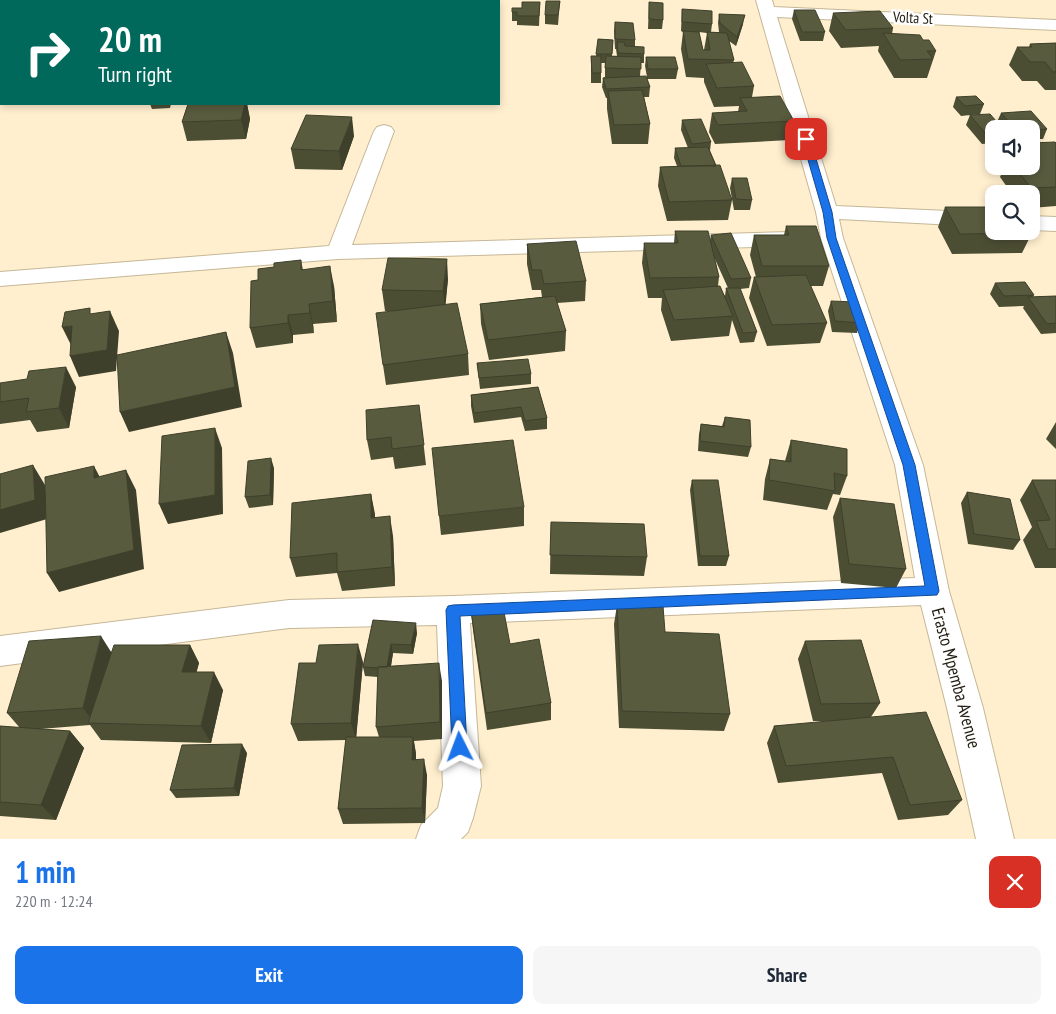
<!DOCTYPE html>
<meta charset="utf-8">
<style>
:root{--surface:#fff;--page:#f6f6f7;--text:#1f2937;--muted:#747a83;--accent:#1a73e8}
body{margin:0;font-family:"PT Sans Narrow",sans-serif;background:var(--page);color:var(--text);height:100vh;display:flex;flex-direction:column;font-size:19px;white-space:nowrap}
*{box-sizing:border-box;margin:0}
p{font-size:16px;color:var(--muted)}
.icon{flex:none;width:28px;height:28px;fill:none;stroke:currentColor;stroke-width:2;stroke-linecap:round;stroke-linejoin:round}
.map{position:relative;height:839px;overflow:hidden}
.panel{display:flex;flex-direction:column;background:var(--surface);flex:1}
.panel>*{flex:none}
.guide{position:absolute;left:0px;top:0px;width:500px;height:105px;box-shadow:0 2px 8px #0003;background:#00695c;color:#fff;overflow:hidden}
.fabs{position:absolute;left:985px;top:120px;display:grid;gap:10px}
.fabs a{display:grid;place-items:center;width:55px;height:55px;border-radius:10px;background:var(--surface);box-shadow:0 2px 8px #0003;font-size:25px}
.pin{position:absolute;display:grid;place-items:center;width:42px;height:42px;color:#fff;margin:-21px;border-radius:10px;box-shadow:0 2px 8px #0006}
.me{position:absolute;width:55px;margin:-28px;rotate:357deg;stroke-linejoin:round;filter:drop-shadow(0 0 4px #0008)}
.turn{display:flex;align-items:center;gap:18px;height:105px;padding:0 15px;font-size:22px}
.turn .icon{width:65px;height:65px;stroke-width:2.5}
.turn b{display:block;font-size:35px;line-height:42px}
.round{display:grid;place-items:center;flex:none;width:52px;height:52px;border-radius:10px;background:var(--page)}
.head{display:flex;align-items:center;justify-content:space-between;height:85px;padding:0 15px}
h1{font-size:30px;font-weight:700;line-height:38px;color:var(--accent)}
.cta{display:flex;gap:10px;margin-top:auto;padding:10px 15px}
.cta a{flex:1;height:58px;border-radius:10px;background:var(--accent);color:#fff;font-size:20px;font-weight:700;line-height:58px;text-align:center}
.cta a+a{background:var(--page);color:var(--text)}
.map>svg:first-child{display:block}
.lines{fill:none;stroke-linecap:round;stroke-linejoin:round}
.street-casing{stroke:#c5b797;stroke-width:2}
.street{fill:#fff;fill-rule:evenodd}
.wall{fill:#4c4e34;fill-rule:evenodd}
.shaded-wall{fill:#3e402b}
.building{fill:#585b3d;stroke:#3e402b}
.route{fill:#1a73e8;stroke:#114b97}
.labels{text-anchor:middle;stroke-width:5;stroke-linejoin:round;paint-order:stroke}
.far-street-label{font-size:15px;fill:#221d11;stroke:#fefefe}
.street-label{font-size:18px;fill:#221d11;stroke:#fefefe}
</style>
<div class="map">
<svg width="1056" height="839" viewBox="0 0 1056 839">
<rect width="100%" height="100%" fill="#ffefce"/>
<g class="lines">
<!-- street casing -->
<g class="street-casing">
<path id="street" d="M756,0H772L774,7L1056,20V30L777,17L836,206L994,213V227L839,219L843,238L923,465L949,591L983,708L1014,839H976L947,708L921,605L470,623L481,786L473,818L468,832L461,839H416L421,825L438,808L443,786L437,625L289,628L0,666V636L289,600L453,596L915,578L895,465L821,238L816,212Z
M384,125L391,127L394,131L352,245L790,232L798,234L801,239L798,244L790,246L338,259L0,286V272L329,246L374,131L377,127Z
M1031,216L1056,217V231L1031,230Z"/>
</g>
<!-- street -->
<use href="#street" class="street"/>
</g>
<!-- wall -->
<path class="wall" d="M560,1L558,25L545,24V15Z
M540,2L539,26L517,25V21H512V12Z
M649,2L663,20L662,29H648Z
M682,9L712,24L711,32H719L718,23L719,14L743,24L736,46L729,41L734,60L733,63L754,86L752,97L794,121L790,140L715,144L709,132L712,113L738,112L739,106L714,107L704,82V78L686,77L681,49L683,32L681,31ZM699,32L707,33L704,50H703Z
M794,10L825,32L823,41H800L792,19Z
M833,13L893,28L892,34L923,40L936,51L927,78H894L878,51L879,46L841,48L829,31Z
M615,22L635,40V47L644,54V63H641L640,76L647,77L645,66L646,57L678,69L676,79H647L650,87L649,97H644L650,124L648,144H612L607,109V98H606L602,87L603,78L605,77V63H601V83H591V56H596L598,39L613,40L612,56H617L616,49H615L614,31Z
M1056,43V90H1045L1037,81H1022L1009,65L1017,47H1029L1030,44Z
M956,97L984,104L980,114L961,116L953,107Z
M150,104H171L170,108L152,109Z
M188,104H247L250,119L246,139L187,141L182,122Z
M1001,113L1047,129L1043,139H1031V129H994V145L992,143L982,144L966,125L970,115L997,122Z
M682,120L711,142L710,151L732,200L728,220L667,221L658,186L660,167L677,166L674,158L675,148H688L681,130Z
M354,136L342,170L295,169L291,149Z
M1031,143H1056V206L1031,208V194H1012L1000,177L1005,166H1031Z
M732,178L752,200L750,210H734L730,188Z
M945,207L1032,233L1022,253L952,254L938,227Z
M786,226L829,266L823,286H810L827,323L820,343L767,346L749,298L754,277H756L750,255L754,235H784Z
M675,231L710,240L711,235L751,278L749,288L740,289L757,332L754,342L740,343L732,320L729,336L671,341L661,310L662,298H648L642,263L644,243H674ZM714,257L728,288H726L725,296L718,286L719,277Z
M527,244L586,281L585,301L557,303L566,331L565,351L489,360L481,324L480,304L542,297L541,290H532L527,264Z
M301,260L303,270L334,286L337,322L313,324L314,333L293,335V343L256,348L250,328L258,280L274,267Z
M448,279L445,305L468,354L469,375L386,385L383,365L394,311H385L382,290Z
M995,283L1034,295L1033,297L1056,296V333L1041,334L1023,308L1024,306L999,307L990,294Z
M831,301L860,323L857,333L832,332L828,311Z
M477,363L531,374V384L480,389Z
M0,383L76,387L69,428L37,432L30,420L0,424Z
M538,387L547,418V429L525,431L521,417L474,423L471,406V395Z
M419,405L426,465L395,469L393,457L371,460L367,440Z
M725,417L751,447L748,457L698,451L699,434L701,424L722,426Z
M1056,422V449L1046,439Z
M791,440L847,476L840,495L833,494L827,510L763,500L765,479L770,459L785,461Z
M274,468L273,505L249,508L245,497Z
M692,480L729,556L726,566H698L690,490Z
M1032,480H1056V568H1035L1023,540L1032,527L1020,500Z
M967,492L1020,540L1013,550L968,544L961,503Z
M371,494L375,518L393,536L395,586L342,591L337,573L296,577L290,558Z
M840,498L906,569L896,588L841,583L833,517Z
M524,507V526L441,535L439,516Z
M551,522L647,557L644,576L550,574Z
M617,605L665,632L730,714L724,731L619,728L614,624Z
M471,611L510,644L551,703V720L487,730L473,630Z
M373,620L417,633L413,654L393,653L391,666L442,681V739L414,741L416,754V759L427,775L425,823L343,824L338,809L346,740L298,741L291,724L363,662L356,737H379L376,727L378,677L365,676L363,667Z
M805,641L880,703L871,717L962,800L948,815L898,820L882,773L778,783L767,743L774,726L837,721H813L798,659Z
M190,645L199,663L196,672L223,690L211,743L101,740L90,725L40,729L70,731L84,748L56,820L0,816V726L20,728L7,713L112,653Z
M247,753L239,796L176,798L170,790Z"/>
<!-- shaded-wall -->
<path class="shaded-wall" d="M200,0H209L208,1H200Z
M237,0H244V1H237Z
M745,15L743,24L736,46L737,37Z
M245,104H247L250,119L246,139L241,120Z
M352,117L354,136L342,170L339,151Z
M447,259L448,279L445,311L443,291Z
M330,266L334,286L337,322L333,301Z
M309,304L313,324L314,333L310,313Z
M110,311L119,331L116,371L79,377L70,356Z
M288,315L293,335V343L288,323Z
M72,326V347L62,327Z
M226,332L233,353L242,407L129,432L120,412Z
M66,367L76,387L69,428L59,408Z
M215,428L222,448L223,514L168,524L159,504Z
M271,458L274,468L273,505L270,495Z
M33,465L45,485L47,519L0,533V510Z
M94,466L104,485L94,478Z
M126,470L136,490L144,569L59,592L47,573Z
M371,494L375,514V538L371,518Z
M390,516L393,536L395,586L392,567Z
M416,623L417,633L413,654L411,645Z
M101,636L113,655L95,724L83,708Z
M358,644L363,662L356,740L351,723Z
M391,644L393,653L389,678L387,669Z
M190,645L199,663L192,690L182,672Z
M439,663L442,681V739L440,722Z
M214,672L223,690L211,743L201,726Z
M70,731L84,748L56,820L41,805Z
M413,737L416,754L415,776L412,760Z
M242,744L247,753L239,796L234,788Z
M424,759L427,775L425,823L422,808Z"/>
<!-- building -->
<path class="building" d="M181,0H200V1H180Z
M212,0H237V1H212Z
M546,1H560L558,15H545Z
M522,2H540L539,16H517V12H512V8H522Z
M649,2L663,3V20L649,19Z
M682,9L712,11V24L682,22Z
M794,10H815L825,32H802Z
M880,11L893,28L846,30L833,13Z
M719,14L745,15L737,37L720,23Z
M615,22L633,23L635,40L615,39Z
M683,31L699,32L703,50H710L707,32L727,33L734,60L688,59Z
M883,33L920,35L923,40H929L936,51H927L933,59L900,60Z
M598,39L613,40L612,54H596Z
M617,42H624L625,46L644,47V54L618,53Z
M1056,43V72H1053L1045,62H1030L1017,47H1032L1030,44Z
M591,56H601V73H592Z
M606,56L641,57V69L605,68Z
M646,57H675L678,69H648Z
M742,62L754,86L717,88L706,64Z
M646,76L650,87L606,89L603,78Z
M642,90L650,124L614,125L608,91Z
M780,96L794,121L718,125L712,113L747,111L740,98Z
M976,96L984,104L965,106L956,97Z
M188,104H245L241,120L182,122Z
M1031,111L1047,129L1031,130V129H1015L1001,113Z
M990,114L1003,129H994V133L986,134L970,115Z
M306,115L352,117L339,151L291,149Z
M701,119L711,142L692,144L682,120Z
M1055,142L1056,143V187L1031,188L1014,166H1031V157H1034L1031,154V143Z
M708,147L716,166H681L675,148Z
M720,165L732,200L669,202L660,167Z
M732,178H747L752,200L736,199Z
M945,207H994V231H1031L1032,233L960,234Z
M786,226H816L829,266H762L754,235H789Z
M675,231H708L719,277L650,278L644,243H678Z
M731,233L751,278L731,279L711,235Z
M576,241L586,281L544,284L541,270H532L527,244Z
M388,258L447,259L443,291L382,290Z
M301,260V270L330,266L333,301L309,304L310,313L288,315V323L250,328L251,281L258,280V269L274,267V263Z
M806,275L827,323L772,325L754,277Z
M1025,282L1034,295L1004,296L995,283Z
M720,286L733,316L674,320L663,290Z
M726,288H740L757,332L743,333Z
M555,296L566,331L488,340L480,304Z
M1056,296V323L1047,324L1028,297Z
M831,301L856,302L860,323L835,321Z
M457,303L468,354L383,365L376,313Z
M90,308V314L110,311L107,350L70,356L72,326L62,327L65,312Z
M226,332L235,387L120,412L117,355Z
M528,359L531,374L479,378L477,363Z
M66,367L59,408L26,412L29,398L0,402V383L27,379L29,371Z
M538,387L547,418L525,421L521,407L474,413L471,395Z
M419,405L424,445L392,449L391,437L367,440L366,410Z
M725,417L750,420L751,447L700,441L701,424L724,427Z
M215,428V495L159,504L162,436Z
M513,440L524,507L439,516L432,448Z
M791,440L847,449V476L834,473L835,491L769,480L770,459L791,462Z
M271,458L270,495L245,497L248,461Z
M33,465L35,500L0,510V474Z
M94,466V478L126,470L134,550L47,573L45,477Z
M692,480H718L729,556H700Z
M1032,480H1056V549H1048L1036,521L1050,520Z
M967,492L1010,499L1020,540L974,534Z
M371,494V518L390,516L392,567L337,572V553L290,558L292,503Z
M840,498L894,504L906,569L849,564Z
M551,522L644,524L647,557L550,555Z
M617,605L663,606L665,632L719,634L730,714L622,711Z
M503,607L510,644L539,639L551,703L486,713L471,611Z
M373,620L416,623L411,645L391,644L387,667H378V668L363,667Z
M101,636L83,708L7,713L29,641Z
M861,640L880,703L821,704L805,641Z
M358,644L351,723L291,724L299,663H316L319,645Z
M114,645H190L182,672H214L201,726L88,723Z
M439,663L440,722L376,727L378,667Z
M926,712L962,800L910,805L893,757L786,766L774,726Z
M0,726L70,731L41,805L0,802Z
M346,737H413L412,760L424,759L422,808L338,809Z
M242,744L234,788L170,790L182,745Z"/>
<!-- route -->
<path class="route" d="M806,137L810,139L832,212L836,238L915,465L939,591L937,595L460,616L467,747L465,752L460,754L455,752L452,747L446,610L448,606L453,605L925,586L903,465L827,238L823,212L802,139Z"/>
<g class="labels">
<!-- far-street labels -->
<g class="far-street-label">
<text transform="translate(913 18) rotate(3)" y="5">Volta St</text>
</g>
<!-- street labels -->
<g class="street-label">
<text transform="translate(956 678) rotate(75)" y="6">Erasto Mpemba Avenue</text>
</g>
</g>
</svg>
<div class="fabs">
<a><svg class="icon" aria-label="sound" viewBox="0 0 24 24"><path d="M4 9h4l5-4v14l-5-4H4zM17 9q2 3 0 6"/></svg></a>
<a><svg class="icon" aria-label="search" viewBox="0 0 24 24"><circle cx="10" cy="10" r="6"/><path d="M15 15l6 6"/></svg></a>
</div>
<div class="pin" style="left:806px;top:139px;background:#d93025"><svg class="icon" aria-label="arrive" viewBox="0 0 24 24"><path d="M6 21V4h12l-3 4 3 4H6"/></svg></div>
<svg class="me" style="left:460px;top:747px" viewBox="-20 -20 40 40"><path d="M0-17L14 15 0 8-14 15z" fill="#1a73e8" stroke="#fff" stroke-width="4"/></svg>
<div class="guide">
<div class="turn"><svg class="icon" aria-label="right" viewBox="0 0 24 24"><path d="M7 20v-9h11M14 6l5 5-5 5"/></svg><div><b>20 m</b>Turn right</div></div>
</div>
</div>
<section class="panel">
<div class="head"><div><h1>1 min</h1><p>220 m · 12:24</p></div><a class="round" style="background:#d93025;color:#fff"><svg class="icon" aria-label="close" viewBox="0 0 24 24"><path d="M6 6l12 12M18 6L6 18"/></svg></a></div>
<div class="cta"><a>Exit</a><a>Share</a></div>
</section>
